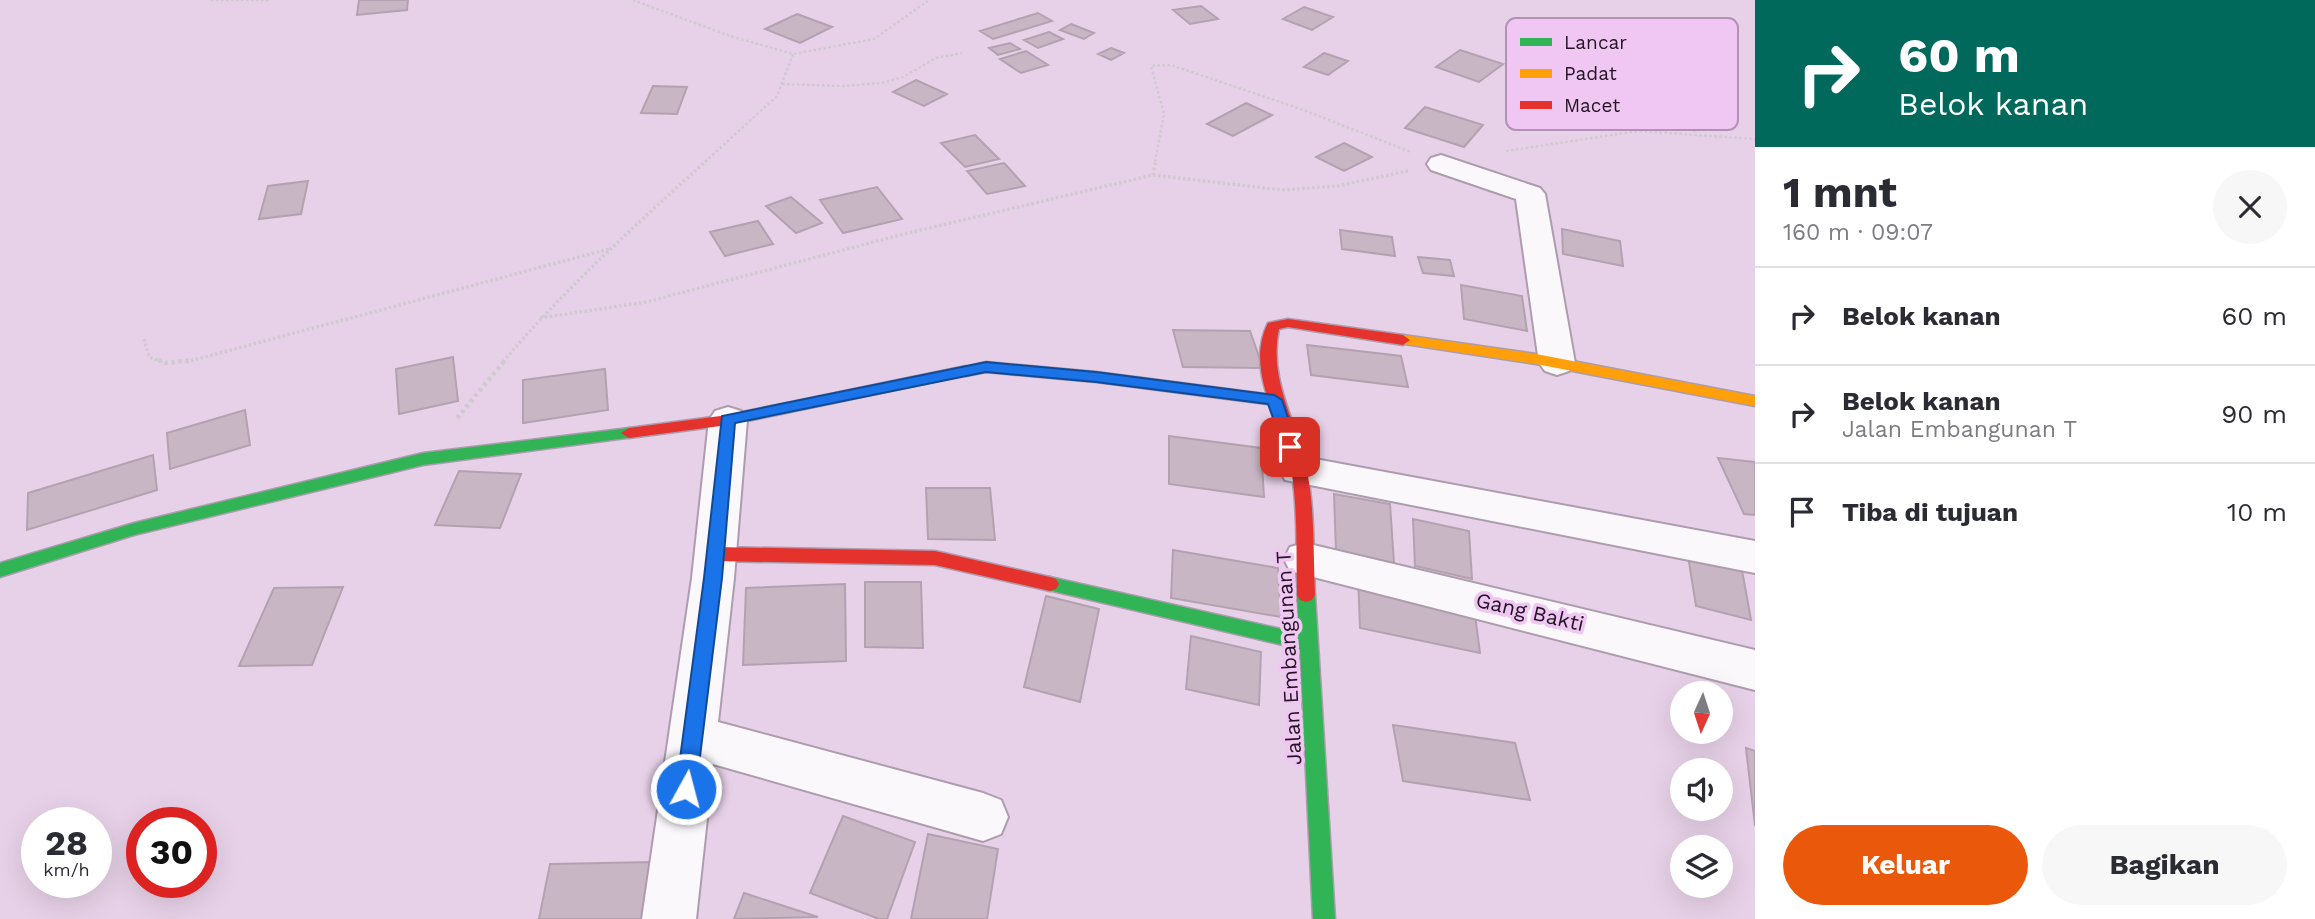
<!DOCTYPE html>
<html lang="id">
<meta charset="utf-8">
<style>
:root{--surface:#fff;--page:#f7f7f7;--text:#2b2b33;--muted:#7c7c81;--line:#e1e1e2;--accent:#ea580c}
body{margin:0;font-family:"Work Sans",sans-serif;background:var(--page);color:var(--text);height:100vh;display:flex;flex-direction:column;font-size:26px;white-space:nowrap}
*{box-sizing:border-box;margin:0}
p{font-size:23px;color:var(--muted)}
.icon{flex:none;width:38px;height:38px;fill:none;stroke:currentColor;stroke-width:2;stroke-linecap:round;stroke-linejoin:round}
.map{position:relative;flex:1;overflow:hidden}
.sheet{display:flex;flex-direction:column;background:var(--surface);width:560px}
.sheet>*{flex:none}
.hud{background:#00695c;color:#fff;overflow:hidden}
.needle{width:46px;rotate:183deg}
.fabs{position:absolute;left:1670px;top:681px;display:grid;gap:14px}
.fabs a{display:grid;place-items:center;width:63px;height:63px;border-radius:50%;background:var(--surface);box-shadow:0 7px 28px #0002;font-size:35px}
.speed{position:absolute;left:21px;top:807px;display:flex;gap:14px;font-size:35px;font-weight:700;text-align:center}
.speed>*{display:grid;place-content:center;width:91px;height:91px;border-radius:50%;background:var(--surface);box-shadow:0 7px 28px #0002;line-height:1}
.speed small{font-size:18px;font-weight:400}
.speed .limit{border:10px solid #d22;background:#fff;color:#111}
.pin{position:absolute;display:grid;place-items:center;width:60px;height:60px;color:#fff;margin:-30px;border-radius:14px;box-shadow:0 4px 10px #0006}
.me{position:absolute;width:77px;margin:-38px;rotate:7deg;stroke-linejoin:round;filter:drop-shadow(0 0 5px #0008)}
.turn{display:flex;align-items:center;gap:24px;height:147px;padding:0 28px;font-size:32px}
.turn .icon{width:91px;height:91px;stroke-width:2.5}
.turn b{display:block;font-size:49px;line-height:60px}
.round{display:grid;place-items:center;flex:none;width:74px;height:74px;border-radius:37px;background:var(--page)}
.headline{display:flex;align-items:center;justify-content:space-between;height:119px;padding:0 28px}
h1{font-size:42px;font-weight:700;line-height:52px}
.cta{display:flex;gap:14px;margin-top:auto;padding:14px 28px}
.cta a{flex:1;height:80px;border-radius:42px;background:var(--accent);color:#fff;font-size:28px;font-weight:700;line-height:80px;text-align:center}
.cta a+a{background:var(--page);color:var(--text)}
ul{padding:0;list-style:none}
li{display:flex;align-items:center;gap:21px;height:98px;padding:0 28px;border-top:2px solid var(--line)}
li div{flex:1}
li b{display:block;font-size:26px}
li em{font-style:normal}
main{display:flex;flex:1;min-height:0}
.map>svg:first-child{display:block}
.building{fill:#c9b6c5;stroke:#b3a1b0;stroke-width:2}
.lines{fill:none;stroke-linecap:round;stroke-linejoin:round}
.street-casing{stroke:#ad9cae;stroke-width:4}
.fast-casing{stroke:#ad9cae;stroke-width:3}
.slow-casing{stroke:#ad9cae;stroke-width:3}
.jam-casing{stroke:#ad9cae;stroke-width:3}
.path-far2{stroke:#d0c9d0;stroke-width:2.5;stroke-dasharray:2.5 2.5;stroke-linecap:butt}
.path-far1{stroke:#d0c9d0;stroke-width:3.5;stroke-dasharray:2.5 2.5;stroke-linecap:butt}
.path{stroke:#d0c9d0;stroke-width:4.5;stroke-dasharray:3.5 3.5;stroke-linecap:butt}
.street{fill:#fbf8fc;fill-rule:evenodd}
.fast{fill:#30b455;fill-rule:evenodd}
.slow{fill:#ff9f0a;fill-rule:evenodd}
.jam{fill:#e5322d;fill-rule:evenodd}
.route{fill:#1a73e8;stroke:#114b97;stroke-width:2}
.labels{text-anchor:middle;stroke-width:7;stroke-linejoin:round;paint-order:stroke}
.street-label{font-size:21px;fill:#231524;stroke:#f0c7f2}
.key{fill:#f0c7f2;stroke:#b292b4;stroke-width:2}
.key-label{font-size:19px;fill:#231524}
</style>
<main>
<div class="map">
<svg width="1755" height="919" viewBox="0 0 1755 919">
<rect width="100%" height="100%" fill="#e7d1e8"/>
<!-- building -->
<path class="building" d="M359,0H408L407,10L357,15Z
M1201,6L1218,19L1190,24L1173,10Z
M1304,7L1333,17L1312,30L1283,19Z
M1038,13L1052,21L993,39L980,31Z
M797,14L832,27L800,43L765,29Z
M1071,24L1094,33L1084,39L1060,30Z
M1049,32L1063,39L1038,48L1024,40Z
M1010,43L1020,49L998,55L989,48Z
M1111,48L1124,53L1111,60L1098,54Z
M1460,50L1503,64L1479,82L1436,67Z
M1026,51L1048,65L1021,73L1000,59Z
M1324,53L1348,61L1328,75L1304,67Z
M916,80L947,94L924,106L893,92Z
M653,86L687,87L677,114L641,113Z
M1246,103L1272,115L1233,136L1207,124Z
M1425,107L1483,125L1464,147L1405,128Z
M975,135L999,159L965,167L941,143Z
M1344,143L1372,157L1344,171L1316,157Z
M1004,163L1025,186L987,194L967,171Z
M308,181L301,214L259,219L268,186Z
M877,187L902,219L843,233L820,200Z
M791,197L822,223L796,233L766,206Z
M758,221L773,244L725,256L710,232Z
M1562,229L1620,241L1623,266L1563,254Z
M1340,230L1392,237L1395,256L1342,249Z
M1418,257L1450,260L1454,276L1423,273Z
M1461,285L1522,296L1527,331L1464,319Z
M1173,330L1250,331L1263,368L1183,367Z
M1307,345L1401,356L1408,387L1311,375Z
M453,357L458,401L399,414L396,369Z
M605,369L608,410L523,423V380Z
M245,410L250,445L170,469L167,433Z
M1169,436L1261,448L1264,497L1169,484Z
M153,455L157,490L27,530L28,493Z
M1718,458L1755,462V515L1744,514Z
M459,471L521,474L500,528L435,525Z
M926,488H990L995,540L928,539Z
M1334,494L1390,504L1394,563L1336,552Z
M1413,519L1469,531L1472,579L1415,566Z
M1173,550L1278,568L1281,617L1171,598Z
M1688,556L1742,570L1751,620L1696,606Z
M1358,576L1473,599L1480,653L1360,628Z
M865,582H921L923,648L865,647Z
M845,584L846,661L743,665L746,588Z
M343,587L312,665L239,666L274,588Z
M1046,596L1099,609L1080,702L1024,687Z
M1191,636L1261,652L1259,705L1186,689Z
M1393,725L1515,743L1530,800L1403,781Z
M1746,748L1755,751V826Z
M843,816L915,842L887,919H879L810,893Z
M928,834L998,849L987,919H911Z
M653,862L646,919H539L550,864Z
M744,893L818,917L734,919Z"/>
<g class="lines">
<!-- street casing -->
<g class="street-casing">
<path id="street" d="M1441,155L1540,188L1545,194L1575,363L1569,371L1557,375L1545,371L1539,363L1516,199L1431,170L1427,164L1431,158Z
M728,407L741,411L747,420L734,578L718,722L983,793L1001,800L1008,817L1001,834L983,841L713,764L696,919H642L692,578L709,420L715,411Z
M1299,456L1755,541V573L1285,480L1280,470L1285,460Z
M1305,543L1755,650V690L1290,571L1284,559L1290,547Z"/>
</g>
<!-- fast casing -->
<g class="fast-casing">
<path id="fast" d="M986,362L1096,372L1274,395L1281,400L1274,405L1096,382L986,372L966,376L959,371L961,368Z
M629,428L637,433L634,437L423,465L134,535L0,577V563L134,523L423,453Z
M1050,577L1299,633L1297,595L1300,590L1306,588L1312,590L1315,595L1335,919H1313L1300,649L1044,589L1041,584L1044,579Z"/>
</g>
<!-- slow casing -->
<g class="slow-casing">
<path id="slow" d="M1403,335L1536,354L1755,396V406L1536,364L1398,343L1396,340Z"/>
</g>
<!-- jam casing -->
<g class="jam-casing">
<path id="jam" d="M1288,319L1403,335L1410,340L1403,345L1288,327L1279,329C1268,381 1297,421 1307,471C1315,511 1313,554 1315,595L1312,600L1306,602L1300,600L1297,595C1296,555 1298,515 1292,475C1285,427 1243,372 1268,323Z
M966,366L971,368L973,371L971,374L728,425L629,438L621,433L629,428L728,415Z
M715,547L935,551L1050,577L1056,579L1059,584L1056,589L1050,591L935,565L715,561L709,559L706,554L709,549Z"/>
</g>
<!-- path-far2 -->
<path class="path-far2" d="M211,0H270
M633,0L730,36L793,54L874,39L929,0
M1597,29L1645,85L1696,133
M782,84L843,86L882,83L903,77L936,58L962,53
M1506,151L1638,131L1755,139
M705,162L777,96L793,54
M1155,162L1164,114L1151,66L1171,65L1298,108L1411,152"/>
<!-- path-far1 -->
<path class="path-far1" d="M1153,175L1156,160
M540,318L646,302L904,234L1153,175L1282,190L1337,186L1408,171
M144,339L149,357L163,362
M186,362L609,249
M503,362C565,288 636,225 707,160"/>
<!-- path -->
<path class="path" d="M158,360L166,363L193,360
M457,418L505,360"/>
<!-- street -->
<use href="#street" class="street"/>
<!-- fast -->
<use href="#fast" class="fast"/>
<!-- slow -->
<use href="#slow" class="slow"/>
<!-- jam -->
<use href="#jam" class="jam"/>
</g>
<!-- route -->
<path class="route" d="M986,362L1096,372L1274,395L1282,400L1298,447L1290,452L1285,451L1268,404L1096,382L986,372L735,423L722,578L696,789L693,796L686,799L679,796L676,789L704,578L722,416Z"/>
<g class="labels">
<!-- street labels -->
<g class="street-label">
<text transform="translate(1530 612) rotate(13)" y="7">Gang Bakti</text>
<text transform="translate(1289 658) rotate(-93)" y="7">Jalan Embangunan T</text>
</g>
</g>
<!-- legend -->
<rect x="1506" y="18" width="232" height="112" rx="10" class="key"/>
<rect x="1520" y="38" width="32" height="8" fill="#30b455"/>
<rect x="1520" y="69" width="32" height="9" fill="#ff9f0a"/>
<rect x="1520" y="101" width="32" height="8" fill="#e5322d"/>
<g class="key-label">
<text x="1564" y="49">Lancar</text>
<text x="1564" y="80">Padat</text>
<text x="1564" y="112">Macet</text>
</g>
</svg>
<div class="fabs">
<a><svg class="needle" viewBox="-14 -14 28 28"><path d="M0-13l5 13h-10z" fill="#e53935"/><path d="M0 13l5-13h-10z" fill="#7c7c81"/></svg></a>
<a><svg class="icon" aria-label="sound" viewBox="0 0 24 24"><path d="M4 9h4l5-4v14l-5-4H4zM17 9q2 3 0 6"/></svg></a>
<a><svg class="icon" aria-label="layers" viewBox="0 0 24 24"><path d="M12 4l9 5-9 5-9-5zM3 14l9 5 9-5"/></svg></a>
</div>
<div class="speed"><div>28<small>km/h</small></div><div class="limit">30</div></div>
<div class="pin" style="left:1290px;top:447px;background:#d93025"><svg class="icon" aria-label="arrive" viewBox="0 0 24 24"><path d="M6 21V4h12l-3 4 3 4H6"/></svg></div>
<svg class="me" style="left:686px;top:789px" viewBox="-20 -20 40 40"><circle r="17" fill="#1a73e8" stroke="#fff" stroke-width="3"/><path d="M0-11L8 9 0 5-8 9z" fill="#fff"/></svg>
</div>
<section class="sheet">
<div class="hud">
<div class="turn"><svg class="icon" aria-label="right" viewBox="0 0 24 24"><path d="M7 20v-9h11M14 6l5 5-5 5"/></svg><div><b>60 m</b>Belok kanan</div></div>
</div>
<div class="headline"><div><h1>1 mnt</h1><p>160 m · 09:07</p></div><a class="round"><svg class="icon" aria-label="close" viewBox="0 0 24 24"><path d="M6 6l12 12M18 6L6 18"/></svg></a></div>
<ul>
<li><svg class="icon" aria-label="right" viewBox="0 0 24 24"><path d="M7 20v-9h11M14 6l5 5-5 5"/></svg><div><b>Belok kanan</b></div><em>60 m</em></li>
<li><svg class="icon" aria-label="right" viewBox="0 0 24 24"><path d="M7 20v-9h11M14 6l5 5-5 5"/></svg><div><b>Belok kanan</b><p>Jalan Embangunan T</p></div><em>90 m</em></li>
<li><svg class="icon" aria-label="arrive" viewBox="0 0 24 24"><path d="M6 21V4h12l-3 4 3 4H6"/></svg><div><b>Tiba di tujuan</b></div><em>10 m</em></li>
</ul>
<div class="cta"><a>Keluar</a><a>Bagikan</a></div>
</section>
</main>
